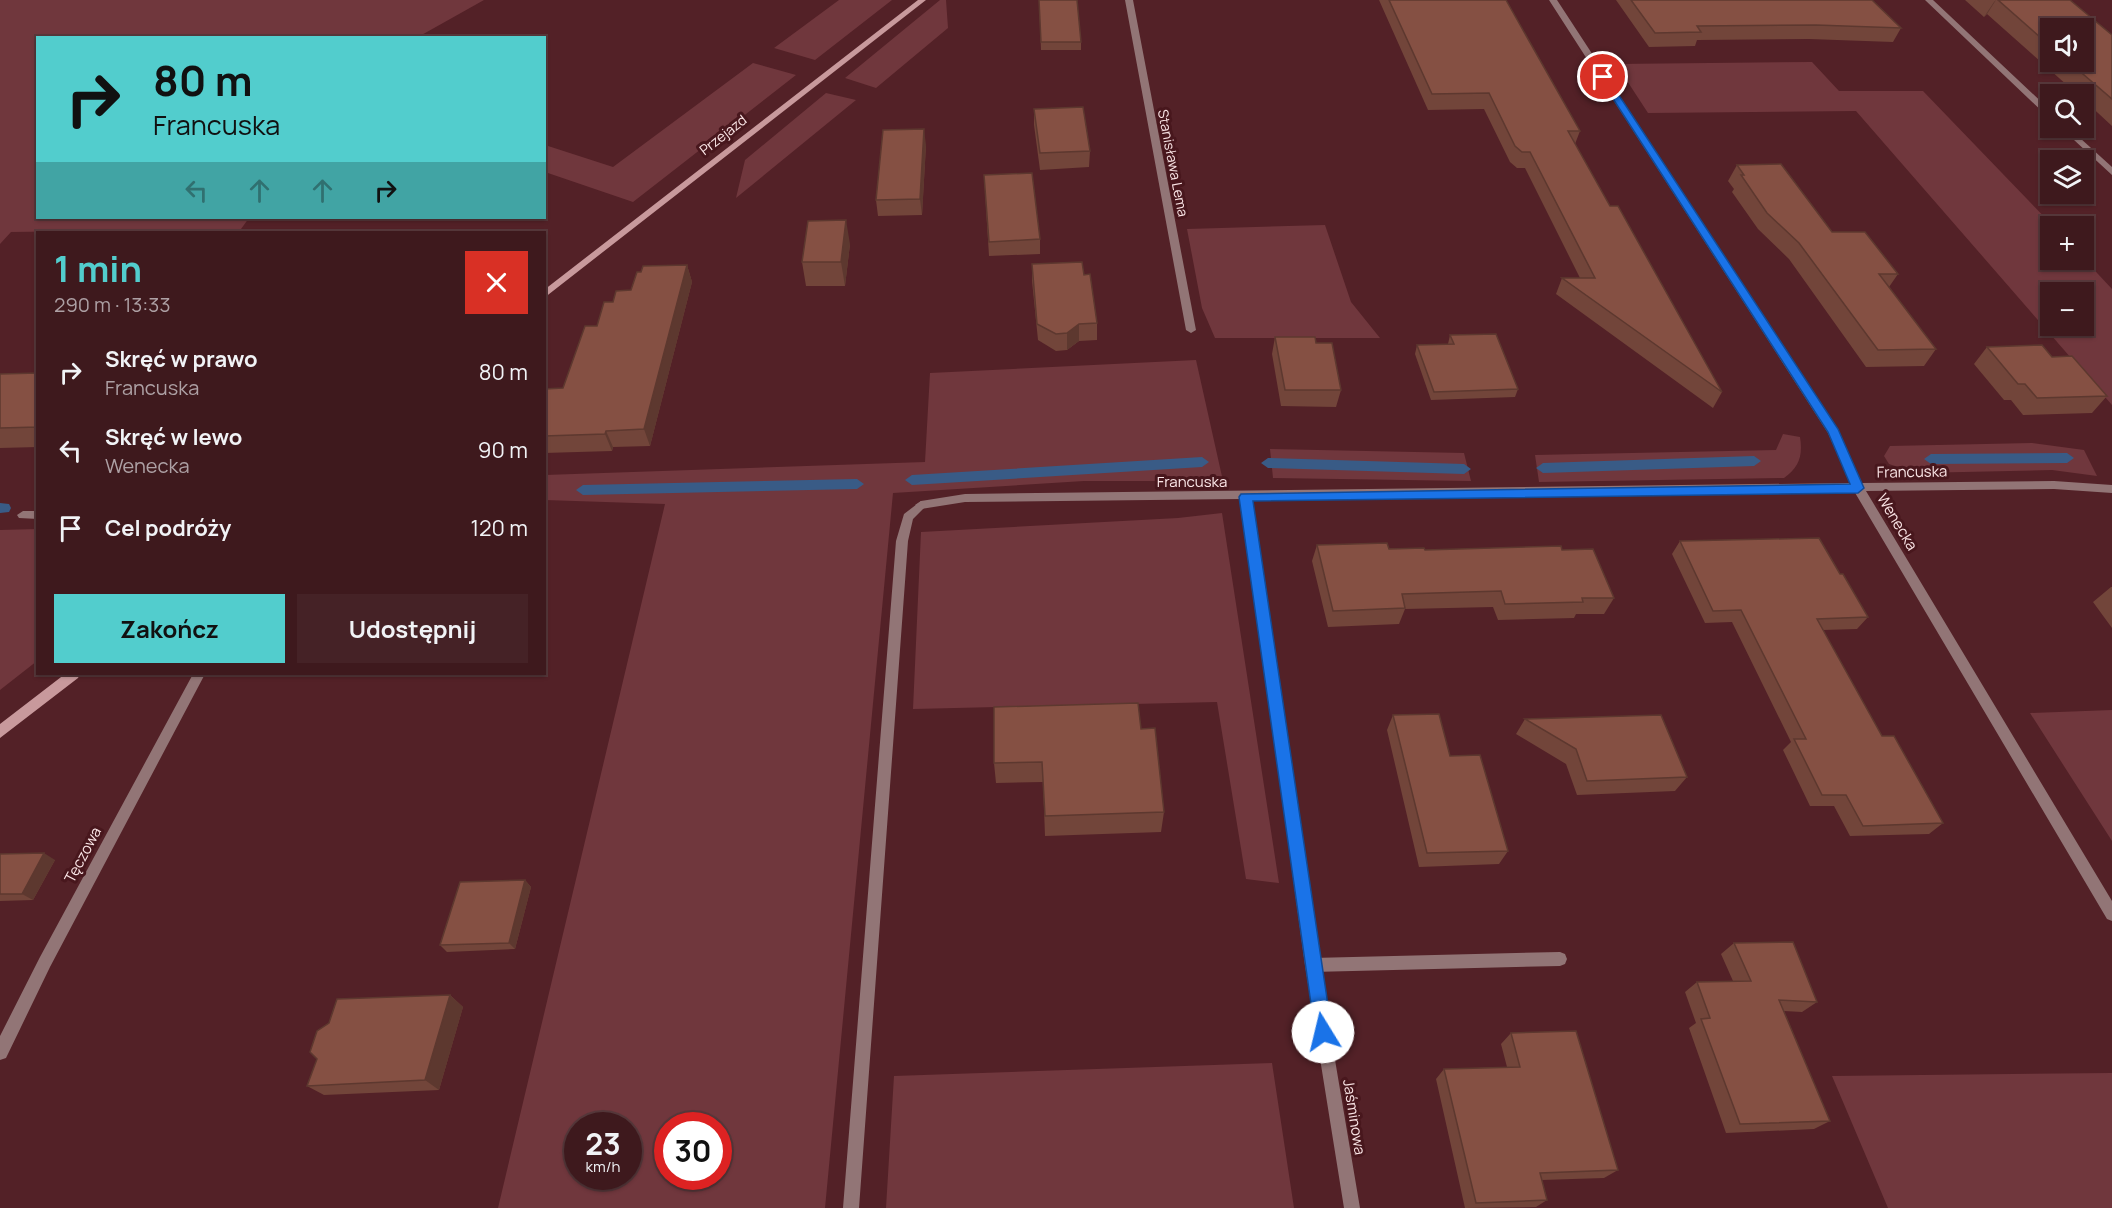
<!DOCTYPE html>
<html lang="pl">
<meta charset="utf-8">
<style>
:root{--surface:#3e191d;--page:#452226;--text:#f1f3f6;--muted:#ada0a4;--line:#57383b;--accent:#52cdcd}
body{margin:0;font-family:Manrope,sans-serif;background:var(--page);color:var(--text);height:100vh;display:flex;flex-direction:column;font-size:22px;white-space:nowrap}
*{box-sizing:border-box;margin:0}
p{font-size:20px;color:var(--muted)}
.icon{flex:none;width:33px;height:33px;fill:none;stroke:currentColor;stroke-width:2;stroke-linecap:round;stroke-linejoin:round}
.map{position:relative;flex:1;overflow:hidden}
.details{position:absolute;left:36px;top:231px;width:510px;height:444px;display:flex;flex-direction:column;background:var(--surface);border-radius:0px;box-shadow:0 2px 4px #0004,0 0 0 2px var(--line)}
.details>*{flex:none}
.banner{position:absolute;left:36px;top:36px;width:510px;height:183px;border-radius:0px;box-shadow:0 2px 4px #0004,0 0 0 2px var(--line);background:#52cdcd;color:#111;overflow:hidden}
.buttons{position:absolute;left:2040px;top:18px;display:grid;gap:12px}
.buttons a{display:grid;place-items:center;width:54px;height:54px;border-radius:0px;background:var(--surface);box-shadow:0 2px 4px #0004,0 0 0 2px var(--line);font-size:30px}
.speed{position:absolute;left:564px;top:1112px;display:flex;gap:12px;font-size:30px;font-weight:700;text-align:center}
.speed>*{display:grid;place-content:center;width:78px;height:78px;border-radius:50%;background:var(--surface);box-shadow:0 2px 4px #0004,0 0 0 2px var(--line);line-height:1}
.speed small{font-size:15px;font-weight:400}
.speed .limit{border:9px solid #d22;background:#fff;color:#111}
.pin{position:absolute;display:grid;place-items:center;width:51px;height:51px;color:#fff;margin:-26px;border:3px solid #fff;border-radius:50%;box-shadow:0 2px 6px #0007}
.me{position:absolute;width:66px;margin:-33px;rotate:351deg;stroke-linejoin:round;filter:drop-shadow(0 0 4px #0008)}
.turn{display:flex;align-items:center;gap:21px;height:126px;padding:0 18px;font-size:27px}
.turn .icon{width:78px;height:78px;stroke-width:2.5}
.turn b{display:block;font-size:42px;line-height:51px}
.lanes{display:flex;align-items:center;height:57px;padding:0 18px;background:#0003;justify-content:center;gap:30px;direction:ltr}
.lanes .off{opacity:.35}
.round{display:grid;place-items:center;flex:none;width:63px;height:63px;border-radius:0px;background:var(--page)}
.headline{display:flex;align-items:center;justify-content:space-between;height:102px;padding:0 18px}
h1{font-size:36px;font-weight:700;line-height:45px;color:var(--accent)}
.primary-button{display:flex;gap:12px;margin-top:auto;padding:12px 18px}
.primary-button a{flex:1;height:69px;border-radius:0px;background:var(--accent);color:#111;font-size:24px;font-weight:700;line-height:69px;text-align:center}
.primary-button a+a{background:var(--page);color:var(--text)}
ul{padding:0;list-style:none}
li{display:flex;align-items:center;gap:18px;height:78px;padding:0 18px}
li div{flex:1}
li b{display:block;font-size:22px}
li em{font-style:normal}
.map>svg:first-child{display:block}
.green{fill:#70373d;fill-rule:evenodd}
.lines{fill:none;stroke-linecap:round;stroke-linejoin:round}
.stream{fill:#395b86;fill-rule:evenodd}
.lane{fill:#927576;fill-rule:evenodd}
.street{fill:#927576;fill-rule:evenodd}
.secondary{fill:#c8999c;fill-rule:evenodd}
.wall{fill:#72453a;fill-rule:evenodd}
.shaded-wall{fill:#5d382f}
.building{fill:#855043;stroke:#5d382f;stroke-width:1.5}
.route{fill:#1a73e8;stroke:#114b97;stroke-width:1.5}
.labels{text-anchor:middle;stroke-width:6;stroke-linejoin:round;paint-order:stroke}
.far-street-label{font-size:14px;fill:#fbe6e7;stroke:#48171d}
.street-label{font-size:15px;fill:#fbe6e7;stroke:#48171d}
</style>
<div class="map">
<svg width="2112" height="1208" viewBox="0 0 2112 1208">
<rect width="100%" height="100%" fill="#532127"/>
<!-- green -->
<path class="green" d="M0,0H484L418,37L38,38V218H249L241,229L11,232L0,244Z
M839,0H892L815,60L774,48Z
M940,0H946L948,28L876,88L845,78Z
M1812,62L1839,91H1923L2053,226L2050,260L2084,259L2112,289V405L1856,111L1648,113L1616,64ZM2050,292H2084V326H2050Z
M753,63L796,75L633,202L545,172V145L613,167Z
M826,93L856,100L736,198L745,160Z
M1325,225L1351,302L1380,338H1215L1202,308L1187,229Z
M1196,360L1223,481H1084L893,493L825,1208H498L665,504L545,500V475L925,462L930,373ZM578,1125H628V1176H578ZM668,1125H718V1176H668Z
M1783,434L1800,437C1803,456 1799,467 1784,478L1539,482L1535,455L1776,450Z
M2032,443L2084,450L2097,476L2052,470L1916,473L1889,464L1884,456L1890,446Z
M1270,449L1464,453L1471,481L1273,478Z
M1222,513L1279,883L1246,879L1217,702L913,709L921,532L1178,518Z
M38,529L37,661L0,690V530Z
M2112,710V841L2030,713Z
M1272,1063L1294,1208H886L894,1076Z
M2112,1073V1208H1888L1832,1076Z"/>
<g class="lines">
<!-- stream -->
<path class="stream" d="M2067,453L2074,458L2067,463L1931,464L1924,459L1931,454Z
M1754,456L1761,461L1754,466L1543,473L1536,468L1543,463Z
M1202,457L1209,462L1202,467L912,485L905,480L912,475Z
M1268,458L1464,464L1471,469L1464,474L1268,468L1261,463Z
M857,479L864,484L857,489L583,495L576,490L583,485Z
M0,503L9,504L11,508L9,512L0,513Z"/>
<!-- lane -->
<path class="lane" d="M921,501L927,505L913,519L908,541L859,1208H843L896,541L904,514Z
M23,511H38V519L19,518L17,515Z
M1560,952L1565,954L1567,959L1565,964L1560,966L1312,972L1307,970L1305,965L1307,960L1312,958Z"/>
<!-- street -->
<path class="street" d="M1125,0H1133L1196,330L1191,333L1186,330Z
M1549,0H1557L1837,429L1861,483L2054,481L2112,485V493L2054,489L1866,491L2112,901V921L2107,919L1854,491L1252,499L1319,965L1360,1208H1344L1305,965L1241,499L965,502L921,509L915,505L921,501L965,494L1850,483L1828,433Z
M1925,0H1933L2050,110V116H2047Z
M2061,128H2069L2112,167V175Z
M193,674H205L50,967L6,1058L0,1060V1036L40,957Z"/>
<!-- secondary -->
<path class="secondary" d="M918,0H926L544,298V290Z
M65,674H80L78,678L0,738V724Z"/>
</g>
<!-- wall -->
<path class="wall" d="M1039,0L1081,42V50H1041Z
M1379,0H1506L1580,131L1575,144L1610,206L1722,392L1713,408L1556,294L1562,278H1580L1525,168H1517L1510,162L1484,109L1428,110Z
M1616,0H1872L1901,28L1893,42L1809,39L1697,40L1695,46L1649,47Z
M1965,0H2070L2112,35V126L2084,100V94H2077L1987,14L1984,17ZM2050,28L2084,62H2050Z
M1034,109L1090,151L1089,167L1040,170L1034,125Z
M926,145L922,215L878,216L876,200Z
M1737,165L1832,232L1898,274L1889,287L1936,349L1924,366L1866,367L1789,259L1758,229L1732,192L1734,189L1728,181Z
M984,175L1040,239V254L989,256Z
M850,244L845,286H806L802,262Z
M1032,264L1084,275L1097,323V340L1079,341L1067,350L1056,351L1038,340L1032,281Z
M687,265L692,282L650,446L613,447L612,451L544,453V389L563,388L597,326L631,290L641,272Z
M1450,335L1518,389L1515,397L1431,400L1415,354L1417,345L1448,344Z
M1275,337L1316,343L1341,390L1336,407L1281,406L1272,354Z
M1987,347L2052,357L2107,396L2092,413L2023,415L2011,400H2004L1974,364Z
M0,373V374L38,373V447L0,448Z
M1680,541L1840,574L1868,617L1857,629L1823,630L1882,736L1943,823L1929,834L1850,836L1834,806H1810L1783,750L1791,742L1732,622L1705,623L1672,554Z
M1317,545L1425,550H1562L1614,598L1604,614H1576L1574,618L1498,620L1493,607L1405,609L1399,624L1328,627L1312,561Z
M2111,587H2112V628L2093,602Z
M1393,715L1450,756L1508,851L1499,864L1419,867L1387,730Z
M1525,719L1687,777L1675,791L1577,795L1566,764L1516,734Z
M1141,729L1164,812L1161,832L1045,836L1043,782L996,783L994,763Z
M0,854L55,860L33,900L0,901Z
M525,880L531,887L515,949L447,952L440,945Z
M1734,943L1817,1002L1802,1012L1784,1011L1830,1121L1814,1129L1726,1133L1689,1028L1696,1023L1685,992L1697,982L1733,981L1721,954Z
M450,995L463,1007L439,1090L324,1095L307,1086Z
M1511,1033L1618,1170L1604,1178L1542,1180L1547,1200L1536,1207L1465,1208L1436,1079L1444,1069L1507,1067L1501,1044Z"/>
<!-- shaded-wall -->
<path class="shaded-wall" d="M1996,0L1987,14L1984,17L1994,2Z
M924,129L926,145L922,215L920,199Z
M846,220L850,244L845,286L841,262Z
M687,265L692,282L650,446L644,429Z
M1079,324V341L1067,350V333Z
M606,431L613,447L612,451L605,434Z
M44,853L55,860L33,900L22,894Z
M525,880L531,887L515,949L509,943Z
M450,995L463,1007L439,1090L425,1080Z"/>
<!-- building -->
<path class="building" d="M1039,0H1077L1081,42H1041Z
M1389,0H1506L1580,131H1568L1610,206H1618L1722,392L1562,278H1595L1530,152H1522L1515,146L1489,93L1432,94Z
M1631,0H1872L1901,28L1816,25L1697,26L1701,32L1655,33Z
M1998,0H2070L2112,35V99L2069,62H2084V28H2050V46Z
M1083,107L1090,151L1040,153L1034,109Z
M924,129L920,199L876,200L883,130Z
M1781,164L1832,232H1865L1898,274H1879L1936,349L1878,350L1799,243L1767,213L1741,175H1744L1737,165Z
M1032,173L1040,239L989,242L984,175Z
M846,220L841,262H802L808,221Z
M1082,262L1084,275L1090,274L1097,323L1079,324L1067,333L1056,334L1037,324L1032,264Z
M687,265L644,429L606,431L605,434L544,436V389L563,388L585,326H597L604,302H613L616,291L631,290L637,272H641L643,266Z
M1496,334L1518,389L1434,392L1417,345L1454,344L1450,335Z
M1275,337H1315L1316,343H1332L1341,390H1285Z
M2042,345L2052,357L2072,356L2107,396L2037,398L2025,384H2018L1987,347Z
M38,373V427L0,428V374Z
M1819,538L1840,574H1843L1868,617L1817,619L1882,736H1894L1943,823L1863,826L1846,795H1822L1794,739H1806L1741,610L1713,611L1680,541Z
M1387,543L1389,549L1424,548L1425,550L1561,546L1562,550L1593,549L1614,598H1582L1583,602L1505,604L1501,591L1402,594L1405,608L1333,611L1317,545Z
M1138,703L1141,729L1155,728L1164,812L1045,816L1042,762L994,763V707Z
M1439,714L1450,756L1480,755L1508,851L1427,853L1393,715Z
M1661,715L1687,777L1587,781L1576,749L1525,719Z
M44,853L22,894H0V854Z
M525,880L509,943L440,945L460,882Z
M1793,942L1817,1002L1779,1000L1830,1121L1740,1124L1701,1019L1710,1018L1697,982L1751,981L1734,943Z
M450,995L425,1080L307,1086L317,1059L310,1052L317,1031L329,1023L337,999Z
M1576,1031L1618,1170L1540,1173L1547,1200L1476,1203L1444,1069L1520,1067L1511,1033Z"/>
<!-- route -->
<path class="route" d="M1603,75L1607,77L1838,429L1864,488L1858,493L1253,501L1332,1032L1330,1038L1323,1040L1317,1038L1315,1032L1239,497L1241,494L1850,484L1828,432L1599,77Z"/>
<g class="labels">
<!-- far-street labels -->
<g class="far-street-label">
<text transform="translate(723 135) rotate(-38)" y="5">Przejazd</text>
<text transform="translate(1173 163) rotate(79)" y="5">Stanisława Lema</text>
</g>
<!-- street labels -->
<g class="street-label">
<text transform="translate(1912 472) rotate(-1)" y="5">Francuska</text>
<text x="1192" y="487">Francuska</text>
<text transform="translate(1897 522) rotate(59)" y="5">Wenecka</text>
<text transform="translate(83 855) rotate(-62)" y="5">Tęczowa</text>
<text transform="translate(1354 1117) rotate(81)" y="5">Jaśminowa</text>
</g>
</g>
</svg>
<div class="buttons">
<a><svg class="icon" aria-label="sound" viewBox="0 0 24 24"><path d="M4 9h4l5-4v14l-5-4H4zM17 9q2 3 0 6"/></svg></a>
<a><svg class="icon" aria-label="search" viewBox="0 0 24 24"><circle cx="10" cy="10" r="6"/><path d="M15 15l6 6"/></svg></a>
<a><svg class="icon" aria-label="layers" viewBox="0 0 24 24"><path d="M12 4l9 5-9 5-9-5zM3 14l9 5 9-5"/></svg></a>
<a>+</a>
<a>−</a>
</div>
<div class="speed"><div>23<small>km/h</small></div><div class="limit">30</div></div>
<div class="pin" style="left:1603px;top:77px;background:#d93025"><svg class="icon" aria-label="arrive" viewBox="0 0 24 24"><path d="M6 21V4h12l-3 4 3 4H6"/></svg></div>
<svg class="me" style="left:1323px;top:1032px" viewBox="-20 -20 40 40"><circle r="19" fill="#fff"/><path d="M0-13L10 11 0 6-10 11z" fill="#1a73e8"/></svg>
<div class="banner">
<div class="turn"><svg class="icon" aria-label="right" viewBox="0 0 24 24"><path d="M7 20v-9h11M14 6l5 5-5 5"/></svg><div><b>80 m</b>Francuska</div></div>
<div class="lanes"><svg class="icon off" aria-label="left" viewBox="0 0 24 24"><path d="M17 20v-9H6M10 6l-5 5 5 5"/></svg><svg class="icon off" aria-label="ahead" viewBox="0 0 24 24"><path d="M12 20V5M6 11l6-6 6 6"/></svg><svg class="icon off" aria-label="ahead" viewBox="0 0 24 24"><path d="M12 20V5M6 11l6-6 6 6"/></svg><svg class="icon" aria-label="right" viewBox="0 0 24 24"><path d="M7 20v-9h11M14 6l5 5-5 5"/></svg></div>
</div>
<section class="details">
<div class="headline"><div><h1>1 min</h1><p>290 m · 13:33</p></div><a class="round" style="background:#d93025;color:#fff"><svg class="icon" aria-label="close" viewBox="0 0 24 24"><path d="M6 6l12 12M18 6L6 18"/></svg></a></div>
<ul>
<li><svg class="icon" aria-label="right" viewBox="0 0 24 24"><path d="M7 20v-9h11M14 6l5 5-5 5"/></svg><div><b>Skręć w prawo</b><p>Francuska</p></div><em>80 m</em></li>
<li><svg class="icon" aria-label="left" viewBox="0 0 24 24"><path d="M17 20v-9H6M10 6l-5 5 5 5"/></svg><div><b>Skręć w lewo</b><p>Wenecka</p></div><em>90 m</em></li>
<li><svg class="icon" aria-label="arrive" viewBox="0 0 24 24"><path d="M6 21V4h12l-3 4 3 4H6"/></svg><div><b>Cel podróży</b></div><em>120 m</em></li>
</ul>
<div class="primary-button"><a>Zakończ</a><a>Udostępnij</a></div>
</section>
</div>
